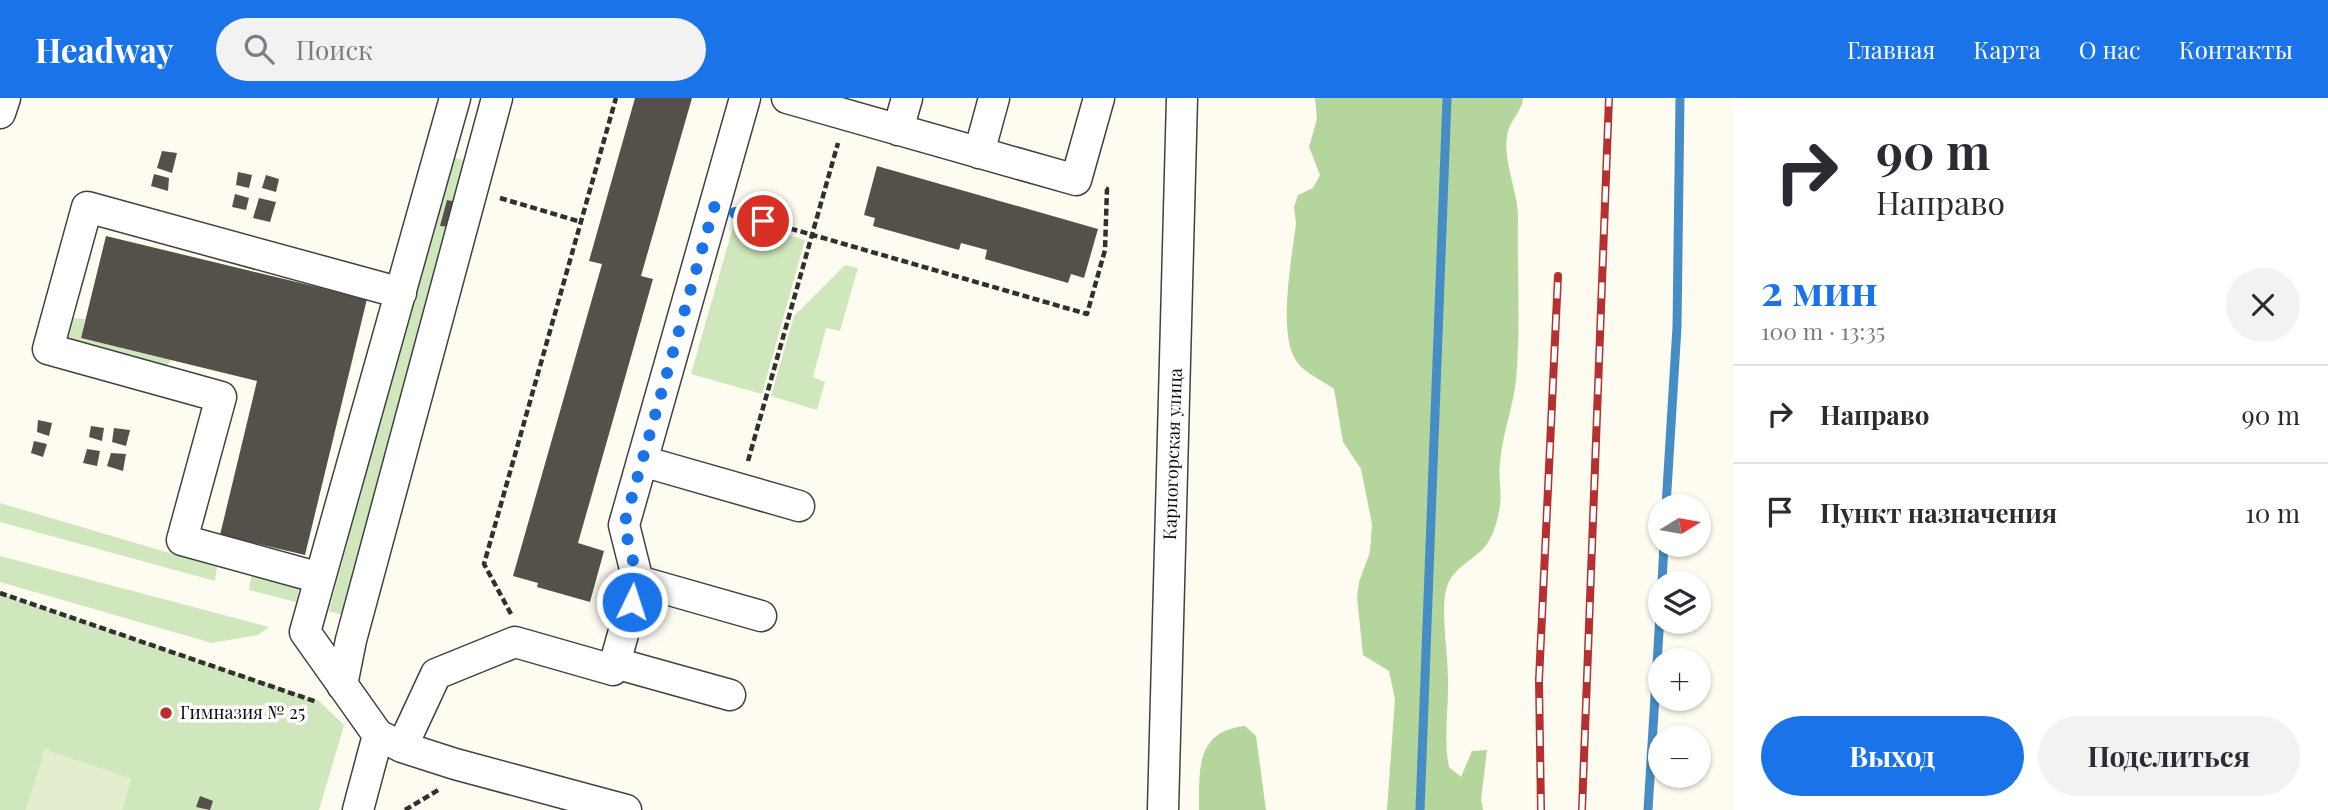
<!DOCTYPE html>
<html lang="ru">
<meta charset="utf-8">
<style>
:root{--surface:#fff;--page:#f2f2f3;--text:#2b2b33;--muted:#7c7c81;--line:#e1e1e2;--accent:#1a73e8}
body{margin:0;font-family:"Playfair Display",serif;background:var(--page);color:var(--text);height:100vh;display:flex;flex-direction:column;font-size:26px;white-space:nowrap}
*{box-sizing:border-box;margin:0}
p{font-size:23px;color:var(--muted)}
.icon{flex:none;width:38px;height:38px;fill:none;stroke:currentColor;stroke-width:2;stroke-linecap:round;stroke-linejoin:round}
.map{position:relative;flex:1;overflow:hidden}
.panel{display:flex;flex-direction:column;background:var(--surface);width:595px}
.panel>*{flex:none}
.top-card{background:#fff;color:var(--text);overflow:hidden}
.needle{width:46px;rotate:79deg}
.buttons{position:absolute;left:1648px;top:396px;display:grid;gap:14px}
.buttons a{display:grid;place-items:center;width:63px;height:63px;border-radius:50%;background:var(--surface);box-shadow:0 2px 5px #0004;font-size:35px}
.pin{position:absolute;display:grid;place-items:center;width:60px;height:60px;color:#fff;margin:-30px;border:4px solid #fff;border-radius:50%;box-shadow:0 2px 7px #0007}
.me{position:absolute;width:77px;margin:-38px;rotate:4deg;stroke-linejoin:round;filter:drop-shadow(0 0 5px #0008)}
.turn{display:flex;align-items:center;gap:24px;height:147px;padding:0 28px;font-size:32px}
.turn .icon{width:91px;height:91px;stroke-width:2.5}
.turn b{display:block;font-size:49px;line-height:60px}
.round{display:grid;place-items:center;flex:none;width:74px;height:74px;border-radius:37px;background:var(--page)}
.headline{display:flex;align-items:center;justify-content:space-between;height:119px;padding:0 28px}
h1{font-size:42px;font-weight:700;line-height:52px;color:var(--accent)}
.cta{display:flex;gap:14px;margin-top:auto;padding:14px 28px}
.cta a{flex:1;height:80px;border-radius:42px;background:var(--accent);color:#fff;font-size:28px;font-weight:700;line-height:80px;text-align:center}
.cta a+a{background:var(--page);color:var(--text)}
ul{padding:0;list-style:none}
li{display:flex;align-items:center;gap:21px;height:98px;padding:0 28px;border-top:2px solid var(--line)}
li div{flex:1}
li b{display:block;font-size:26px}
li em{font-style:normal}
header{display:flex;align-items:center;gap:42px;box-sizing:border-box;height:98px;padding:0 35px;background:var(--accent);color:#fff}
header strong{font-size:33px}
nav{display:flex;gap:38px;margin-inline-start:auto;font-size:24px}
.search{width:490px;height:63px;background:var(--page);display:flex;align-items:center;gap:18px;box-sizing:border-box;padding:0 24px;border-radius:38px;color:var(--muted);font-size:26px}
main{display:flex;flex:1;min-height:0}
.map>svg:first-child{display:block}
.green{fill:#d0e6bc}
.forest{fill:#b4d69c}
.pitch{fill:#e2eecd}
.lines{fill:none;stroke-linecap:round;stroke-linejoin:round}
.stream{stroke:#458dc4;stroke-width:9}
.building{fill:#56504b}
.minor-casing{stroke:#414141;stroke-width:33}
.path{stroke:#303030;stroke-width:4.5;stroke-dasharray:7 3.5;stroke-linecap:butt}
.minor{stroke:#fff;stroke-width:30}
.rail-casing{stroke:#b53031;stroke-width:8}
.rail{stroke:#fff;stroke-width:5;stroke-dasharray:16;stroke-linecap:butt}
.route{stroke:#1a73e8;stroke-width:12;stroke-dasharray:0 21.6}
.poi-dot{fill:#b53031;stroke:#fff;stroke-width:2.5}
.labels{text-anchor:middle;stroke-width:7;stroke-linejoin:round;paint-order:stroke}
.street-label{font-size:18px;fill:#0e0e0e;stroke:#fff}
.poi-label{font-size:18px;fill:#0e0e0e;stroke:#fff;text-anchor:start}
</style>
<header>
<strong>Headway</strong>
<div class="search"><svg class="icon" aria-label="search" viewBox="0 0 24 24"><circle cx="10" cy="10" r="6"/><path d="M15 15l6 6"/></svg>Поиск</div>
<nav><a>Главная</a><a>Карта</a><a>О нас</a><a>Контакты</a></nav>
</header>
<main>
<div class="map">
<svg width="1733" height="712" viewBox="0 0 1733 712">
<rect width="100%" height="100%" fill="#fefcf0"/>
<!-- green -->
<path class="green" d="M452,59L471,64L348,519L329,513Z
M735,122L805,142L762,296L691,276Z
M845,167L858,170L840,233L826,230L813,279L825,284L817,312L771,298L794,218Z
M61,219L85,221L81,240L172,262L157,278L56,238Z
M0,405L217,469L215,483L0,424Z
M0,458L269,529L258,537L212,545L0,484Z
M252,474L292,484L299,492L296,504L249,492Z
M0,495L319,603L344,627L319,712H122L131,681L45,652L26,712H0Z"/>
<!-- forest -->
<path class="forest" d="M1315,0H1523C1522,14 1509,23 1507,38C1503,67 1519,94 1518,122C1517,175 1521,229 1516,282C1513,310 1502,337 1500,365C1498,379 1502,394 1500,407C1498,422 1493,440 1483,451C1470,464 1453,470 1447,489C1440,508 1448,557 1448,580C1449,610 1443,639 1449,669L1461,679L1472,653L1487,652L1481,702L1483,712H1387L1395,601L1389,573L1363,557L1357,499L1359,484L1370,454L1372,426L1361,371L1343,344L1334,291C1322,282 1302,274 1295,261C1278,232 1292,159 1296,125L1294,109L1298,97L1313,90L1320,77L1309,49L1317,21Z
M1245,628L1256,638L1266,712H1199C1199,671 1196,633 1245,628Z"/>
<!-- pitch -->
<path class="pitch" d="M45,651L131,681L122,712H26Z"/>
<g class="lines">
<!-- stream -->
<path class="stream" d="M1666,408L1677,229L1680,0
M1662,485L1664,446
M1420,712L1447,0
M1648,712L1661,501"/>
</g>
<!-- building -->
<path class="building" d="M635,0H692L641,178L653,181L578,445L604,453L590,504L537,489L538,485L513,478L602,166L589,163Z
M162,53L177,55L172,75L157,70Z
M877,68L1098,131L1084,180L1071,176L1068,185L985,161L987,152L961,145L959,152L873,128L875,120L864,117Z
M238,74L252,77L249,90L236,87Z
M154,76L169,80L168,93L151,88Z
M266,77L279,81L276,94L262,90Z
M235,96L249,100L246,112L232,109Z
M259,100L276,104L270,124L253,120Z
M447,102L457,104L451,129L440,128Z
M106,138L367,201L305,457L220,437L257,283L81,240Z
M38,322L52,325L49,338L37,334Z
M91,328L104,330L102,343L89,339Z
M114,330L130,332L126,348L112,344Z
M34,343L47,346L43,359L31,355Z
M87,351L100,353L97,368L83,365Z
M111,355L126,356L123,373L107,368Z
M200,698L213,703L210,712L196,709Z"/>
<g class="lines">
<!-- minor casing -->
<g class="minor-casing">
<path id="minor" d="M455,0L305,534L378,637L402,649L455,666L626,712
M787,0L1076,82L1099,0
M0,15L5,0
M898,32L907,0
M979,55L994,0
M642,363L799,408
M320,480L182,442L221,299L48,251L87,109L401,195
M638,483L761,518
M615,565L730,597
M342,587L351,542L497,0
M402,649L436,576L515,544L613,572L638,483L624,427L745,0
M358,712L378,637
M1163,712L1182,0"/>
</g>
<!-- path -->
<path class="path" d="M500,100L581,124
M740,116L1087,216L1105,152L1107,91L1104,90
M748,363L838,45
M0,495L317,604
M511,516L484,466L616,0
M405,712L440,691"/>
<!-- minor -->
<use href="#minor" class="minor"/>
<!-- rail casing -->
<g class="rail-casing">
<path id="rail" d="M1541,712L1539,582L1558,178
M1582,712L1609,0"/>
</g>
<!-- rail -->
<use href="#rail" class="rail"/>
</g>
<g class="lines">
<!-- route -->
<path class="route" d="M632,504L638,483L624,427L714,109L763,123"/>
</g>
<!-- markers -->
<circle class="poi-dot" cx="166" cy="615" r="7"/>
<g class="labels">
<!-- street labels -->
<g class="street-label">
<text transform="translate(1173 356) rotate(-88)" y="6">Карпогорская улица</text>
</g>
<!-- poi labels -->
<g class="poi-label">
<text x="180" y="621">Гимназия № 25</text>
</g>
</g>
</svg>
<div class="buttons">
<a><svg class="needle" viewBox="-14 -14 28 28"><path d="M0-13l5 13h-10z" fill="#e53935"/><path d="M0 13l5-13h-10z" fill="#7c7c81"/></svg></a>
<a><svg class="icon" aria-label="layers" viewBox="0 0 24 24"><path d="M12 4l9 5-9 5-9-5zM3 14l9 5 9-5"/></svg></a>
<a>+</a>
<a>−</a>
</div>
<div class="pin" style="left:763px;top:123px;background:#d93025"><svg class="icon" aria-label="arrive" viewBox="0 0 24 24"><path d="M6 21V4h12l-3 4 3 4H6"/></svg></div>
<svg class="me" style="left:632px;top:504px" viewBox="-20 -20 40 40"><circle r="17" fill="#1a73e8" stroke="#fff" stroke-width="3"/><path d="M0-11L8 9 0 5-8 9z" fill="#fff"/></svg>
</div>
<section class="panel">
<div class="top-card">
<div class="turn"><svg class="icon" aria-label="right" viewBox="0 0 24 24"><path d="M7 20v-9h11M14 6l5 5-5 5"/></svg><div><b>90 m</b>Направо</div></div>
</div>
<div class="headline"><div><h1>2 мин</h1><p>100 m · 13:35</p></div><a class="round"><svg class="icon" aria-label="close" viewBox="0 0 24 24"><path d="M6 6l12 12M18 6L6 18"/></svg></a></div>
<ul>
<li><svg class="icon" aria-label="right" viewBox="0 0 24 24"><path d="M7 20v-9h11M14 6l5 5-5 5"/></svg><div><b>Направо</b></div><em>90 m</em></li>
<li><svg class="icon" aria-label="arrive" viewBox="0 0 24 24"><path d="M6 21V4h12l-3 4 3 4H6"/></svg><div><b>Пункт назначения</b></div><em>10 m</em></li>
</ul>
<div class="cta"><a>Выход</a><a>Поделиться</a></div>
</section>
</main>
